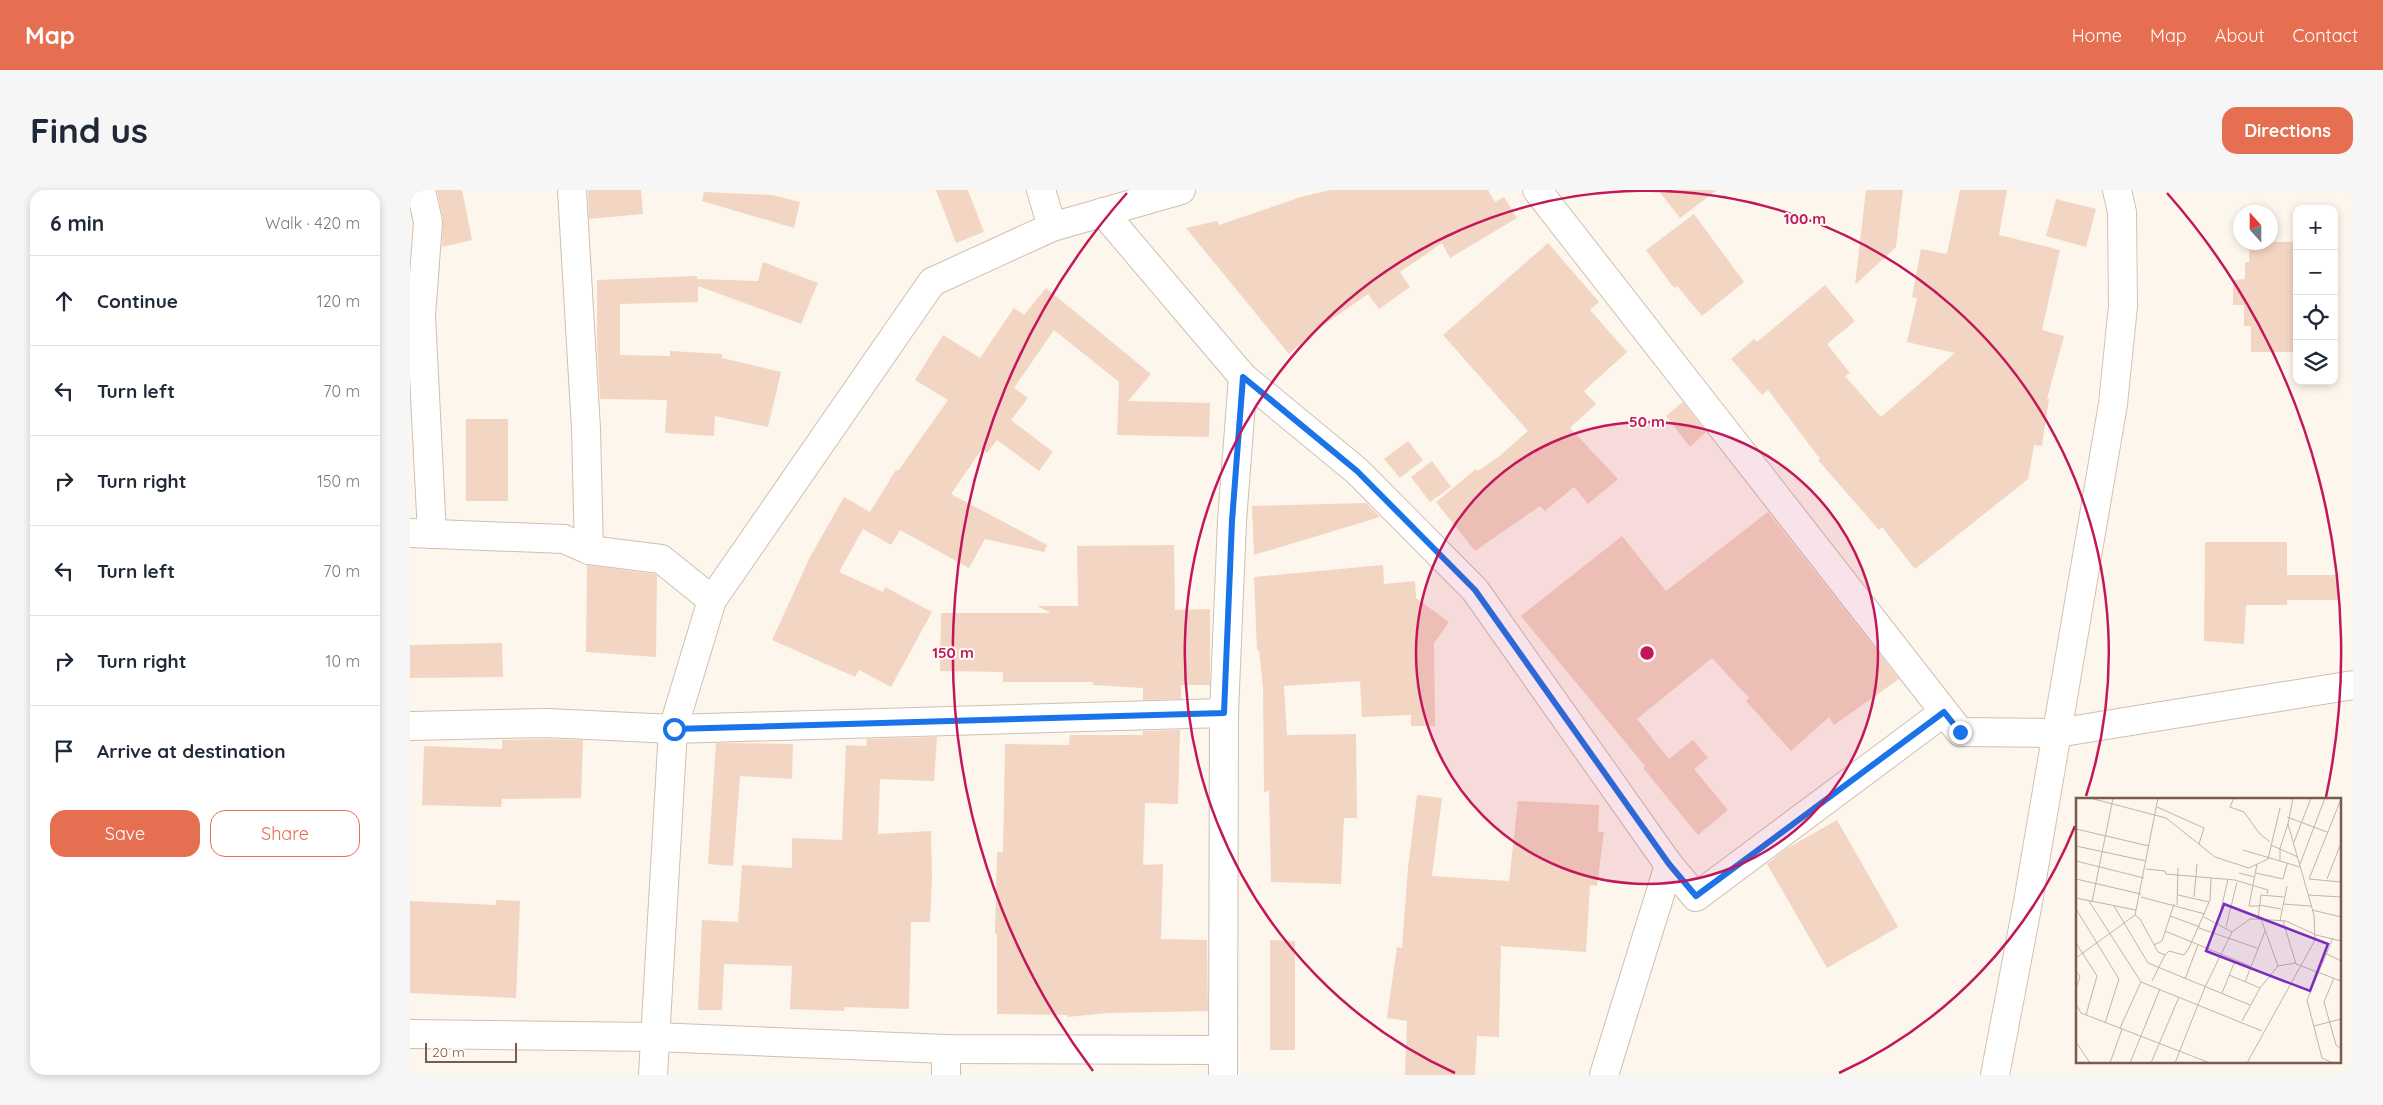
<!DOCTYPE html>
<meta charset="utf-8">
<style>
:root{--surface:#fff;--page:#f6f6f7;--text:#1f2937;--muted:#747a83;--line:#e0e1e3;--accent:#e76f51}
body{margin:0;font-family:Quicksand,sans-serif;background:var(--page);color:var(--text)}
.controls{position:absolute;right:15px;top:15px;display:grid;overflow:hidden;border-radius:10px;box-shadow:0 2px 8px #0003}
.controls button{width:45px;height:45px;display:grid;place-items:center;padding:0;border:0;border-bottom:1px solid var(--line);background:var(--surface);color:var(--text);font:25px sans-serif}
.compass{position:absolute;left:1823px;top:15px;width:45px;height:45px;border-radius:50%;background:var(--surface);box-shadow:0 2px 8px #0003;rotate:339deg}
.scale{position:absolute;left:15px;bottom:12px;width:92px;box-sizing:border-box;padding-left:5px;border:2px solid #7a5c4d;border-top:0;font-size:14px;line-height:18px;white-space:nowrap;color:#7a5c4d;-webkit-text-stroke:4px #fffaf3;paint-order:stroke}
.stop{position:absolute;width:15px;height:15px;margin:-11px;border:4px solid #1a73e8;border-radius:50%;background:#fff}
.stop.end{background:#1a73e8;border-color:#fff;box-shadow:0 1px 5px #0008}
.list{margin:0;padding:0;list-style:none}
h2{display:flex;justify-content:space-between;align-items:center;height:65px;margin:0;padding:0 20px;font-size:21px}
h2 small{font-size:16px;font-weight:400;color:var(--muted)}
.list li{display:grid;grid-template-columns:32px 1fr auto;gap:15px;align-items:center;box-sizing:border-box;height:90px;padding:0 20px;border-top:1px solid var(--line)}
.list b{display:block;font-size:19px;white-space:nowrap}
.list em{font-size:16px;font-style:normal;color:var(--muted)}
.actions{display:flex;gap:10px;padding:15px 20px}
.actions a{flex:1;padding:11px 0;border:1px solid var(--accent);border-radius:15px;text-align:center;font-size:18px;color:var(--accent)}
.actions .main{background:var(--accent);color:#fff}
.icon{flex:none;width:28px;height:28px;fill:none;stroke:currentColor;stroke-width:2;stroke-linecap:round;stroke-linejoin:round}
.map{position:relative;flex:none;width:1943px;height:885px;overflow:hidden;border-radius:15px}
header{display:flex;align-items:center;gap:30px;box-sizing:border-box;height:70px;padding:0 25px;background:var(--accent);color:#fff}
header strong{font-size:24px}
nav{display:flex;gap:28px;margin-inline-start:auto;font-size:18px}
.intro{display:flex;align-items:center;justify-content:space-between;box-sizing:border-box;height:120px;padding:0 30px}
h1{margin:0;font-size:35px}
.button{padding:12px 22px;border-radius:15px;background:var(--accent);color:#fff;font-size:18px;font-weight:700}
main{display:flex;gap:30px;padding:0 30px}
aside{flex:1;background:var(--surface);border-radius:15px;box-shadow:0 2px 8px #0003}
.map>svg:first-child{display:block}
</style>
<header>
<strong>Map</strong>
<nav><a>Home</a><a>Map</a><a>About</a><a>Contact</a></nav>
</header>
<div class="intro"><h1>Find us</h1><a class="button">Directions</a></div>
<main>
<aside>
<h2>6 min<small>Walk · 420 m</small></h2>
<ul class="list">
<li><svg class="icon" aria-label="ahead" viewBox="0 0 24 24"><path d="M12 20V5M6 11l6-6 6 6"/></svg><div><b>Continue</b></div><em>120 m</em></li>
<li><svg class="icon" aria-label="left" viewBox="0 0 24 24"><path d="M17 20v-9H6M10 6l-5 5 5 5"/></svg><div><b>Turn left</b></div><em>70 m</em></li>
<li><svg class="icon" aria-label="right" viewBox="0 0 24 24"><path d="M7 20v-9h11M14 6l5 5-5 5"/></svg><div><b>Turn right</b></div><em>150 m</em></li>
<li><svg class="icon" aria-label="left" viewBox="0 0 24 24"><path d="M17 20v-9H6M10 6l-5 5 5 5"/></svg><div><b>Turn left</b></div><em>70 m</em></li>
<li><svg class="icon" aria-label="right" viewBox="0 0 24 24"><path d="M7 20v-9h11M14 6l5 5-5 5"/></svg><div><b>Turn right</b></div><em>10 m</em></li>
<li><svg class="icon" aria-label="arrive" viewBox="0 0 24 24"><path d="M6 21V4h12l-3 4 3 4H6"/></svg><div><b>Arrive at destination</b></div></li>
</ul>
<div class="actions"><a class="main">Save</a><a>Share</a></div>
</aside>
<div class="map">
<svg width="1943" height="885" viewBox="0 0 1943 885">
<rect width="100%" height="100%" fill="#fdf6ec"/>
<g fill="#f3d5c3">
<path d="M27,0H52L62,50L32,57L33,29Z"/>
<path d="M178,0H231L233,24L179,29Z"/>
<path d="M526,0H558L574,42L546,53Z"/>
<path d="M920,0H1078L1085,12L1094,7L1107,28L1040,68L1032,53L990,82L1000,97L969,119L958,104L908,139L879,164L776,38L807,31L809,35L891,7Z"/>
<path d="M1248,0H1307L1270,28Z"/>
<path d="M1456,0H1493L1486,57L1445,95Z"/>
<path d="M1550,0H1597L1589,45L1650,60L1632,140L1654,146L1637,209H1639L1632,256L1624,255L1618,289L1505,379L1472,337L1469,340L1408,270L1410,269L1358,200L1352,205L1321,169L1344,149L1347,152L1415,95L1445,131L1417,154L1440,183L1435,186L1471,227L1545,163L1497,152L1507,108L1502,107L1511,59L1537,64Z"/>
<path d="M294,2L362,5L390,12L384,38L292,11Z"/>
<path d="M1646,9L1686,19L1676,57L1636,46Z"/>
<path d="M1284,24L1334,92L1292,126L1267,96L1264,98L1236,60Z"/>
<path d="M1839,52H1887V162H1841V136H1834V115H1823V90L1835,89V72H1839Z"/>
<path d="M1138,53L1189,112L1180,120L1217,162L1174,201L1186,214L1160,238L1208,289L1178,314L1164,297L1135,321L1130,316L1065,361L1026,312L1066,279L1068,281L1091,265L1118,241L1033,145Z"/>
<path d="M353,72L408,93L391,134L288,96V112L210,114V165L260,166V161L312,164V168L371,182L358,237L305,226L304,246L255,243L257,210L190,209L187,154V90L287,86V89L348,91Z"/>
<path d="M636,98L741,184L718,211L800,213L799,247L707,245L709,192L644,140L604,198L618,208L601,230L643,262L629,281L587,250L577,263L572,259L541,304L637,355L634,362L575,349L559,378L490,340L481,355L453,339L429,382L473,402L475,397L522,422L481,497L449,480L445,487L362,450L400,367L434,307L460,322L486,280L488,281L538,210L505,190L533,145L570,168L604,118L614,125Z"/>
<path d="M1273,212L1296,242L1280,257L1256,226Z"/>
<rect x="56" y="229" width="42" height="82"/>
<path d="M998,251L1013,270L990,288L974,269Z"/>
<path d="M1022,271L1041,297L1020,312L1001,287Z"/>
<path d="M956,313L970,327L844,365L842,316Z"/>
<path d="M1358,322L1489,489L1424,535L1419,527L1381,561L1336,511L1339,508L1302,468L1227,529L1259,569L1283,550L1298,568L1284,579L1318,620L1288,645L1233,578L1235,576L1111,426L1212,346L1256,401Z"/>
<path d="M1795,352H1877V385H1928V410H1877V415H1836L1834,454L1794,451Z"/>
<path d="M764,355L765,420L800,419V495H771V509L733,510V498L683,495V492H593V482L530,481L531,423H641L627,416H668L667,356Z"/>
<path d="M177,375L245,384L247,386L246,467L176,462Z"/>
<path d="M973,375L974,394L1005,391L1006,408L1039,432L1024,453L1025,536H1001V525L952,527L950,491L874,496L877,545L946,544L947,628H934L931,694L861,692L859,601L854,602L853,498L849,460H847L844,387Z"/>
<path d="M92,453L93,487L0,488V455Z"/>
<path d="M770,540L768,614L735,613L733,675L753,674L751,749L797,750L798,821L699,823L657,827V825L587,824V744H585L587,662H593L595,554L659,555L660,545H733V541Z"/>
<path d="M527,547L524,591L470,589L468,644L521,641L522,688L520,732H501L499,819L435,817L434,821L380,819L382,776L314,774L312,820H288L292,730L328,732L332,675L382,678V648L432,650L436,555L456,556L457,549Z"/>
<path d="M137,549L173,550L171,608L92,609L91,617L12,615L14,556L92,559V550Z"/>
<path d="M306,553L383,554L382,589L330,586L323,676L298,674Z"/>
<path d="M1007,605L1032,608L1022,686L1099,691L1108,611L1189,615L1188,642H1194L1187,696L1180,695L1176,762L1091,756L1089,847L1067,846L1065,885H995L997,831L977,828L987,757L992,758L998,678Z"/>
<path d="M1427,630L1488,737L1417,778L1357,674L1376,659Z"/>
<path d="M86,710L110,711L106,808L0,803V711L86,715Z"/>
<path d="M860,750L885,751V860H860Z"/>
</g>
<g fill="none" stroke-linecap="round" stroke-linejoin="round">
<defs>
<g id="street">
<path d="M11,0L18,32L11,126L22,344"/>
<path d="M162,0L176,239L179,360"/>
<path d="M631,0L642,37"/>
<path d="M1127,0L1550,542L1647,543L1943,495"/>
<path d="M693,22L833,187L947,281L1065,400L1259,675L1194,885"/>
<path d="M0,343L154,349L179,360L251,369L302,410"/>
<path d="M0,536L137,533L263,539L814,523"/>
<path d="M1259,675L1286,707L1534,522"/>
<path d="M0,844L245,847L536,859L811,860"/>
<path d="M243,885L263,539L302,410L522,92L642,37L771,0"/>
<path d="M536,885V859"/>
<path d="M813,885L814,523L822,331L833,187"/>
</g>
<path id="secondary" d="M1585,885L1618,712L1703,214L1713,116L1712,22L1707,0"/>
</defs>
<use href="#street" stroke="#d1beb0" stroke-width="30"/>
<use href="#secondary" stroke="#d6c0b0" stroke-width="30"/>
<use href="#street" stroke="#fff" stroke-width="28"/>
<use href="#secondary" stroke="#fff" stroke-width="28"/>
</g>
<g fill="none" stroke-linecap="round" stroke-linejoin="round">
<path stroke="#1a73e8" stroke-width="6" d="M264,539L814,523L822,331L833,187L947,281L1065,400L1259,674L1286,706L1534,522L1550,542"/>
</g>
<circle cx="1237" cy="463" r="231" fill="#c2185b" fill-opacity=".12"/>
<g fill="none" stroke="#c2185b" stroke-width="2.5">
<circle cx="1237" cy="463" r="231"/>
<path d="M1665 636A462 462 0 0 1 1429 883M1045 883A462 462 0 1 1 1676 606"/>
<path d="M683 881A694 694 0 0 1 717 3M1757 3A694 694 0 0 1 1916 607"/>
</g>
<g transform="translate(1666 608)">
<rect width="265" height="265" fill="#fdf6ec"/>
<path fill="none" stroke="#c5b3a7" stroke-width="1" d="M14,0L90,20L139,59L173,70L192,61L204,10M158,0L154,9L168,14L183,35L194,44M81,9L128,30L123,46M211,19L251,34M0,31L73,48M218,44L235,0M195,47L222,59M0,48L70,63M167,52L224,69M0,63L68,80M204,63V50L212,26M181,66L173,108H183M224,66L249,0M70,71L89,73L90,76L159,82L192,92L191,96M163,75L179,79M180,75L207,81L211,66M0,81L65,96M233,81L265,1M233,81L265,84M251,81L265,45M102,97L133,104M232,97L265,99M65,99L129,116M118,99L121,66M0,100L60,112M13,103L65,184M16,104L37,0M207,106L235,108M101,107L102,70M183,107L205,111M38,108L72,165L174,207M0,111L43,181L29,225M236,112L265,119M59,117L64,121L82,154L89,157L76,183M94,118L124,129M128,119L156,134M182,121L185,97L208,99M204,123L211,88M207,123L220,166L265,183M142,124L152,81M150,129L161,84M123,130L181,150M89,133L174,168M257,140L231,202L246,260L257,265M0,145L21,178L10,217M78,147L86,143L98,106M249,155L265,163M89,157L93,153L108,157L113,150L134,102L135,80M0,160L59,117L82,0M202,168L220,165M0,173L4,178L0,191M153,177L184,190M258,180L248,204L260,247L265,251M109,181L122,147M169,184L189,133M146,195L159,163M0,206L5,215L134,265M166,223L184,190L202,168L185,121M238,228L265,221M44,230L65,184L186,233M0,244L14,265M34,265L46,231M54,265L84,191M75,265L103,199M99,265L129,189L156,134L174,121H182L210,123L240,137L265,143M171,265L239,142L238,117L212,26L217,0"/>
<path fill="#7b2cbf" fill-opacity="0.15" stroke="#7b2cbf" stroke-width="2.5" d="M148,106L252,146L234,193L130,153Z"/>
<rect width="265" height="265" fill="none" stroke="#7a5c4d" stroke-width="2.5"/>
</g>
<circle cx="1237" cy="463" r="8" fill="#c2185b" stroke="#fffaf3" stroke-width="2.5"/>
<g font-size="15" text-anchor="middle" font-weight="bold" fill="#c2185b" stroke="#fffaf3" stroke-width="4" stroke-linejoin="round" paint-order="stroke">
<text x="1395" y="34">100 m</text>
<text x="1237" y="237">50 m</text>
<text x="543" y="468">150 m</text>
</g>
</svg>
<div class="controls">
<button>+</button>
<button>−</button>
<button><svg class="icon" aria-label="locate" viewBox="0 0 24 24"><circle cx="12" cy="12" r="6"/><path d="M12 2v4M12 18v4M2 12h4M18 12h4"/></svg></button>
<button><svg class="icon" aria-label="layers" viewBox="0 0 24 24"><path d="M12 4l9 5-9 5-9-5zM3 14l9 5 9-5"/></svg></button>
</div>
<svg class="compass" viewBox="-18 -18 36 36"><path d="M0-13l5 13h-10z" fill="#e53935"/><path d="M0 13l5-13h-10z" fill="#747a83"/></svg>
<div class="scale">20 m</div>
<div class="stop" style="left:264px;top:539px"></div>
<div class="stop end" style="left:1550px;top:542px"></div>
</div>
</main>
